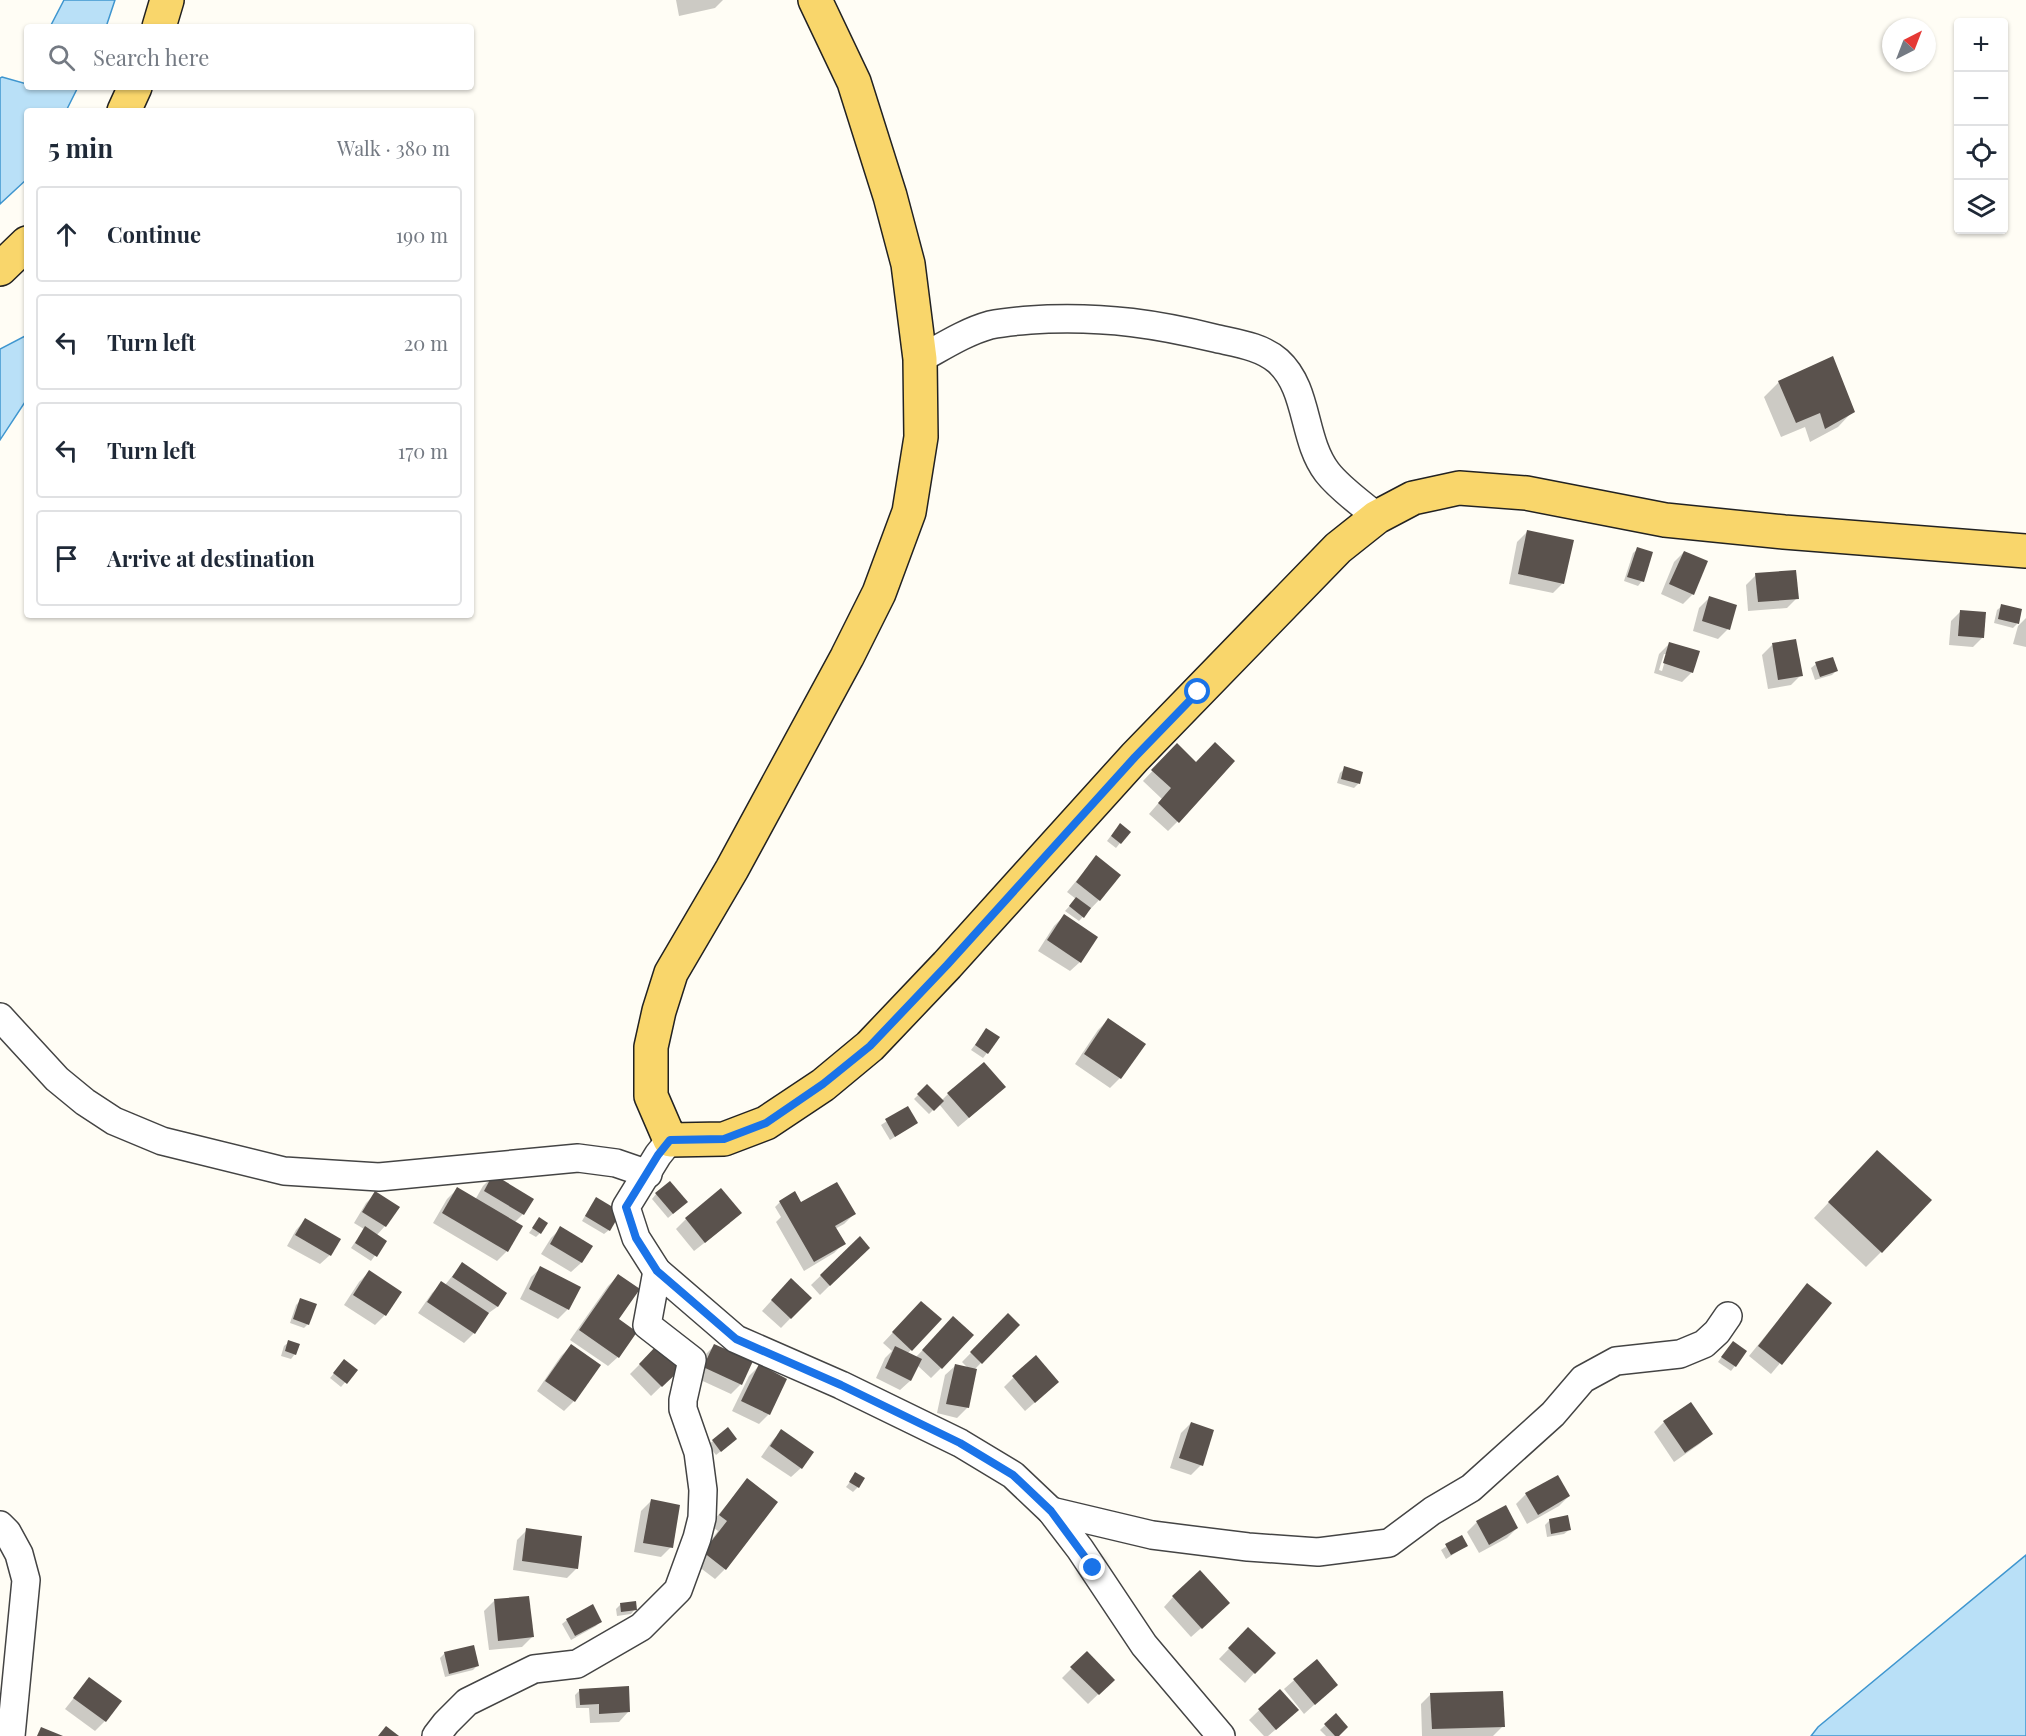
<!DOCTYPE html>
<meta charset="utf-8">
<style>
:root{--surface:#fff;--page:#f6f6f7;--text:#1f2937;--muted:#747a83;--line:#e0e1e3}
body{margin:0;font-family:"Playfair Display",serif;background:var(--page);color:var(--text)}
.controls{position:absolute;right:18px;top:18px;display:grid;overflow:hidden;border-radius:6px;box-shadow:0 2px 4px #0004}
.controls button{width:54px;height:54px;display:grid;place-items:center;padding:0;border:0;border-bottom:2px solid var(--line);background:var(--surface);color:var(--text);font:30px sans-serif}
.compass{position:absolute;left:1882px;top:18px;width:54px;height:54px;border-radius:50%;background:var(--surface);box-shadow:0 2px 4px #0004;rotate:42deg}
.stop{position:absolute;width:18px;height:18px;margin:-14px;border:4px solid #1a73e8;border-radius:50%;background:#fff}
.stop.end{background:#1a73e8;border-color:#fff;box-shadow:0 2px 6px #0008}
.list{margin:0;padding:0;list-style:none}
h2{display:flex;justify-content:space-between;align-items:center;height:78px;margin:0;padding:0 24px;font-size:26px}
h2 small{font-size:20px;font-weight:400;color:var(--muted)}
.list li{display:grid;grid-template-columns:39px 1fr auto;gap:18px;align-items:center;box-sizing:border-box;height:96px;margin:0 12px 12px;padding:0 12px;border:2px solid var(--line);border-radius:6px}
.list b{display:block;font-size:22px;white-space:nowrap}
.list em{font-size:20px;font-style:normal;color:var(--muted)}
.icon{flex:none;width:33px;height:33px;fill:none;stroke:currentColor;stroke-width:2;stroke-linecap:round;stroke-linejoin:round}
.map{position:relative;flex:none;width:2026px;height:1736px;overflow:hidden}
.search{position:absolute;background:var(--surface);box-shadow:0 2px 4px #0004;left:24px;top:24px;width:450px;height:66px;display:flex;align-items:center;gap:15px;box-sizing:border-box;padding:0 21px;border-radius:6px;color:var(--muted);font-size:22px}
.panel{position:absolute;background:var(--surface);box-shadow:0 2px 4px #0004;left:24px;top:108px;width:450px;height:510px;border-radius:6px}
.map>svg:first-child{display:block}
</style>
<div class="map">
<svg width="2026" height="1736" viewBox="0 0 2026 1736">
<rect width="100%" height="100%" fill="#fffdf5"/>
<g fill="#b9e0f7" stroke="#3f96cf" stroke-width="1.5">
<path d="M64,0H115L106,27H50Z"/>
<path d="M2,77L27,84V87H78L66,111H27V179L0,204V78Z"/>
<path d="M27,335V399L0,440V349Z"/>
<path d="M2026,1555V1736H1811L1818,1727Z"/>
</g>
<g fill="#0003" fill-rule="evenodd">
<path d="M676,0H723L715,8L679,16Z"/>
<path d="M1779,382L1853,411L1838,427L1810,442L1805,427L1781,437L1764,397Z"/>
<path d="M1527,532L1563,583L1553,593L1509,584L1517,542Z"/>
<path d="M1638,549L1642,581L1638,586L1624,581L1633,553Z"/>
<path d="M1684,552L1693,594L1683,604L1661,594L1674,562Z"/>
<path d="M1756,575L1797,598L1787,608L1748,611L1746,585Z"/>
<path d="M1709,598L1728,629L1718,639L1693,631L1699,608Z"/>
<path d="M2002,606L2017,624L2013,628L1994,623L1997,610Z"/>
<path d="M1961,611L1983,637L1973,647L1949,645L1951,621Z"/>
<path d="M2026,618V647L2013,644L2018,626Z"/>
<path d="M1669,644L1692,672L1682,682L1654,673L1659,654ZM1664,654H1667L1662,671L1659,670Z"/>
<path d="M1772,645L1801,675L1791,685L1768,689L1762,655Z"/>
<path d="M1816,664L1836,671L1832,675L1815,680L1811,668Z"/>
<path d="M1177,745L1196,763L1178,821L1168,831L1149,814L1162,799L1143,781Z"/>
<path d="M1345,768L1361,773L1358,784L1354,788L1337,783L1340,773Z"/>
<path d="M1116,829L1120,843L1116,848L1107,841Z"/>
<path d="M1096,857L1099,900L1079,921L1065,911L1076,899L1067,892Z"/>
<path d="M1064,916L1080,962L1070,971L1038,951L1054,926Z"/>
<path d="M1108,1020L1120,1078L1110,1088L1075,1064L1098,1030Z"/>
<path d="M986,1030L987,1053L983,1058L971,1050Z"/>
<path d="M927,1086L941,1101L948,1094L994,1097L958,1127L939,1104L929,1114L914,1099Z"/>
<path d="M907,1108L917,1123L890,1140L881,1125Z"/>
<path d="M1862,1167L1881,1252L1866,1267L1814,1218Z"/>
<path d="M493,1176L523,1214L514,1223L507,1251L497,1261L433,1223L447,1199L457,1189L475,1200L483,1186Z"/>
<path d="M376,1193L385,1226L376,1236L385,1242L371,1261L351,1248L364,1229L354,1223L366,1203Z"/>
<path d="M656,1194L682,1206L668,1218L652,1199Z"/>
<path d="M780,1202L800,1204L854,1214L844,1224L835,1229L844,1243L834,1253L804,1271L776,1222L781,1217L775,1207Z"/>
<path d="M592,1204L609,1230L604,1234L582,1221Z"/>
<path d="M539,1219L540,1233L536,1237L529,1233Z"/>
<path d="M686,1219L730,1223L694,1251L676,1229Z"/>
<path d="M305,1220L330,1255L320,1264L287,1246L296,1230Z"/>
<path d="M561,1228L591,1246L581,1263L571,1272L541,1254L551,1238Z"/>
<path d="M860,1238L868,1248L820,1295L811,1285Z"/>
<path d="M462,1264L505,1294L497,1307L486,1315L474,1333L464,1343L418,1313L432,1293L442,1283L445,1285Z"/>
<path d="M541,1268L568,1309L558,1319L520,1299L531,1277Z"/>
<path d="M369,1272L399,1292L384,1316L375,1325L344,1305L359,1282Z"/>
<path d="M618,1276V1357L608,1366L570,1340L608,1286Z"/>
<path d="M1807,1285L1830,1303L1771,1374L1749,1356Z"/>
<path d="M781,1290L810,1298L781,1328L762,1311Z"/>
<path d="M301,1300L308,1324L304,1328L290,1323L296,1305Z"/>
<path d="M912,1312L940,1320L907,1354L915,1358L944,1328L941,1368L931,1378L917,1365L910,1381L900,1390L876,1378L885,1358L892,1351L883,1343Z"/>
<path d="M1008,1315L1018,1325L975,1369L967,1408L957,1418L937,1413L945,1375L955,1366L968,1368L962,1362Z"/>
<path d="M289,1342L295,1354L291,1359L281,1356L284,1346Z"/>
<path d="M571,1346L574,1401L564,1411L537,1391L561,1356Z"/>
<path d="M658,1346L680,1368L651,1396L630,1374Z"/>
<path d="M714,1346L741,1384L731,1394L694,1377L704,1356Z"/>
<path d="M1729,1347L1735,1366L1731,1371L1718,1362Z"/>
<path d="M340,1366L356,1370L341,1387L330,1378Z"/>
<path d="M759,1366L769,1414L759,1424L732,1411L749,1376Z"/>
<path d="M1013,1378L1048,1391L1025,1411L1004,1387Z"/>
<path d="M1664,1422L1711,1433L1701,1443L1674,1462L1654,1432Z"/>
<path d="M1191,1423L1201,1465L1191,1475L1170,1468L1181,1433Z"/>
<path d="M728,1429L731,1443L716,1455L708,1445Z"/>
<path d="M782,1431L801,1468L791,1477L761,1457L772,1441Z"/>
<path d="M856,1474L858,1487L853,1492L846,1487Z"/>
<path d="M747,1480L725,1569L715,1579L694,1563L718,1531L710,1525Z"/>
<path d="M1526,1494L1569,1496L1559,1506L1527,1524L1516,1504Z"/>
<path d="M651,1501L671,1547L661,1557L634,1552L641,1511Z"/>
<path d="M1550,1520L1569,1530L1564,1534L1547,1537L1545,1525Z"/>
<path d="M1477,1522L1517,1528L1507,1538L1479,1553L1467,1532Z"/>
<path d="M527,1530L577,1568L567,1578L513,1570L517,1540Z"/>
<path d="M1461,1537L1466,1546L1446,1559L1441,1550Z"/>
<path d="M1173,1597L1218,1613L1191,1637L1164,1607Z"/>
<path d="M494,1601L532,1637L522,1647L489,1650L484,1611Z"/>
<path d="M621,1604L635,1609L631,1614L617,1616L616,1609Z"/>
<path d="M567,1620L600,1622L596,1626L571,1640L562,1624Z"/>
<path d="M1248,1629L1273,1653L1245,1683L1219,1659Z"/>
<path d="M445,1653L477,1666L473,1670L445,1677L440,1658Z"/>
<path d="M1087,1653L1113,1680L1088,1704L1062,1678Z"/>
<path d="M1316,1661L1336,1685L1304,1714L1284,1689Z"/>
<path d="M89,1679L105,1721L95,1731L65,1709Z"/>
<path d="M580,1690L628,1712L619,1722L590,1723L589,1708H576L575,1695Z"/>
<path d="M1279,1691L1287,1720L1268,1736H1264L1249,1720Z"/>
<path d="M1431,1694L1503,1726L1493,1736H1422L1421,1704Z"/>
<path d="M1335,1716L1337,1736H1326L1320,1730Z"/>
</g>
<g fill="#5a524d">
<path d="M1833,356L1855,412L1825,429L1820,413L1796,423L1778,381Z"/>
<path d="M1527,530L1574,540L1564,584L1518,574Z"/>
<path d="M1637,547L1653,552L1644,582L1627,577Z"/>
<path d="M1684,551L1708,561L1694,595L1669,584Z"/>
<path d="M1796,570L1799,599L1758,602L1755,573Z"/>
<path d="M1709,596L1737,605L1730,630L1702,621Z"/>
<path d="M2001,604L2022,609L2019,624L1998,619Z"/>
<path d="M1960,610L1986,612L1984,638L1958,636Z"/>
<path d="M1796,639L1803,676L1778,680L1772,643Z"/>
<path d="M1669,642L1700,651L1693,673L1663,663Z"/>
<path d="M1833,657L1838,671L1820,677L1815,662Z"/>
<path d="M1215,742L1235,761L1179,823L1158,803L1171,788L1151,770L1177,743L1196,762Z"/>
<path d="M1344,766L1363,772L1360,784L1341,779Z"/>
<path d="M1120,823L1131,832L1121,844L1111,836Z"/>
<path d="M1096,855L1121,875L1100,901L1076,882Z"/>
<path d="M1076,897L1091,908L1084,918L1069,906Z"/>
<path d="M1064,914L1098,937L1081,963L1047,940Z"/>
<path d="M1108,1018L1146,1044L1121,1079L1084,1054Z"/>
<path d="M986,1028L1000,1037L988,1054L975,1045Z"/>
<path d="M984,1062L1006,1087L969,1118L947,1093Z"/>
<path d="M927,1084L944,1101L934,1111L917,1094Z"/>
<path d="M908,1106L918,1123L895,1137L885,1119Z"/>
<path d="M1877,1150L1932,1200L1882,1253L1828,1202Z"/>
<path d="M493,1174L534,1199L524,1215L484,1191Z"/>
<path d="M670,1181L688,1202L673,1214L655,1193Z"/>
<path d="M837,1182L856,1214L835,1226L846,1244L814,1262L779,1201L795,1191L801,1202Z"/>
<path d="M457,1187L523,1226L508,1252L442,1213Z"/>
<path d="M721,1188L742,1213L705,1243L685,1218Z"/>
<path d="M375,1191L400,1207L386,1227L362,1212Z"/>
<path d="M596,1197L621,1212L610,1231L585,1216Z"/>
<path d="M539,1217L548,1223L541,1234L532,1228Z"/>
<path d="M305,1218L341,1239L331,1256L295,1235Z"/>
<path d="M365,1226L387,1241L377,1257L355,1243Z"/>
<path d="M560,1226L593,1246L582,1263L550,1244Z"/>
<path d="M860,1236L870,1248L830,1286L820,1275Z"/>
<path d="M462,1262L507,1293L498,1307L452,1277Z"/>
<path d="M540,1266L581,1287L569,1310L529,1289Z"/>
<path d="M369,1270L402,1292L386,1316L353,1295Z"/>
<path d="M618,1274L640,1289L619,1319L637,1332L619,1358L579,1330Z"/>
<path d="M791,1278L812,1298L791,1319L771,1300Z"/>
<path d="M441,1281L489,1313L475,1334L427,1302Z"/>
<path d="M1807,1283L1832,1303L1782,1365L1758,1346Z"/>
<path d="M300,1298L317,1304L309,1325L293,1319Z"/>
<path d="M921,1301L942,1319L912,1351L892,1332Z"/>
<path d="M1008,1313L1020,1325L982,1364L970,1352Z"/>
<path d="M953,1316L974,1335L942,1369L922,1350Z"/>
<path d="M288,1340L300,1344L296,1355L285,1351Z"/>
<path d="M1733,1341L1747,1351L1736,1367L1721,1357Z"/>
<path d="M571,1344L601,1365L575,1402L545,1381Z"/>
<path d="M658,1344L682,1368L662,1387L639,1364Z"/>
<path d="M714,1344L753,1361L742,1385L703,1367Z"/>
<path d="M895,1346L922,1359L911,1381L885,1368Z"/>
<path d="M1036,1355L1059,1382L1035,1403L1012,1376Z"/>
<path d="M344,1359L358,1370L347,1384L333,1373Z"/>
<path d="M759,1364L787,1379L770,1415L741,1401Z"/>
<path d="M955,1364L977,1369L969,1408L946,1404Z"/>
<path d="M1691,1402L1713,1434L1685,1453L1663,1421Z"/>
<path d="M1191,1422L1214,1430L1203,1466L1179,1458Z"/>
<path d="M728,1427L737,1439L721,1452L712,1440Z"/>
<path d="M781,1429L814,1452L802,1469L770,1446Z"/>
<path d="M855,1472L865,1478L859,1488L849,1482Z"/>
<path d="M1558,1475L1570,1496L1538,1515L1525,1493Z"/>
<path d="M747,1478L778,1502L726,1570L703,1552L727,1521L719,1515Z"/>
<path d="M651,1499L680,1505L673,1548L643,1543Z"/>
<path d="M1506,1505L1518,1528L1489,1545L1476,1521Z"/>
<path d="M1568,1515L1571,1530L1551,1534L1549,1519Z"/>
<path d="M526,1528L582,1536L578,1569L522,1561Z"/>
<path d="M1462,1535L1468,1546L1451,1555L1445,1544Z"/>
<path d="M1200,1570L1230,1603L1202,1629L1172,1596Z"/>
<path d="M529,1596L534,1637L498,1641L494,1599Z"/>
<path d="M636,1601L637,1610L621,1612L620,1603Z"/>
<path d="M593,1604L602,1622L575,1636L566,1619Z"/>
<path d="M1248,1627L1276,1653L1255,1674L1228,1648Z"/>
<path d="M474,1645L479,1666L449,1674L444,1652Z"/>
<path d="M1087,1651L1115,1680L1099,1695L1070,1667Z"/>
<path d="M1317,1659L1338,1685L1315,1705L1293,1679Z"/>
<path d="M89,1677L122,1701L106,1722L73,1698Z"/>
<path d="M629,1686L630,1712L599,1714V1704L580,1705L579,1689Z"/>
<path d="M1280,1689L1299,1710L1276,1730L1258,1709Z"/>
<path d="M1503,1691L1505,1727L1432,1729L1430,1693Z"/>
<path d="M1336,1713L1348,1727L1339,1736H1335L1324,1724Z"/>
<path d="M386,1726L399,1736H378Z"/>
<path d="M41,1727L63,1736H37Z"/>
</g>
<g fill="none" stroke-linecap="round" stroke-linejoin="round">
<defs>
<g id="minor">
<path d="M920,359C942,347 965,332 990,325C1009,321 1028,320 1048,319C1108,317 1156,324 1214,338C1235,343 1261,346 1278,361C1309,389 1302,439 1327,472C1340,489 1361,503 1377,517"/>
<path d="M0,1017L57,1079L85,1102L114,1121L162,1141L284,1171L379,1177L578,1158L616,1163L648,1174"/>
<path d="M670,1140L658,1155L626,1207L636,1238L657,1271L736,1339L841,1385L960,1443L1013,1475L1051,1511L1080,1549L1144,1645L1221,1736"/>
<path d="M1051,1511L1152,1535L1248,1547L1318,1552L1389,1543L1432,1511L1471,1488L1553,1414L1583,1379L1616,1361L1680,1354L1704,1344L1717,1332L1728,1316"/>
<path d="M0,1525L7,1532L19,1554L26,1580L11,1736"/>
<path d="M436,1736L446,1723L467,1702L534,1669L577,1664L641,1627L678,1590L697,1538L702,1518L703,1490L698,1452L683,1409V1400L692,1360L647,1325L657,1271"/>
</g>
<g id="major">
<path d="M815,0L854,82L890,196L908,264L920,359L921,437L909,512L879,593L847,657L732,869L671,973L659,1011L651,1047V1096L670,1140L724,1139L766,1123L823,1085L870,1046L947,965L1135,757L1338,548L1377,517L1413,498L1459,488L1526,493L1665,520L1784,532L2026,551"/>
<path d="M159,27L167,0"/>
<path d="M124,111L135,87"/>
<path d="M0,269L27,243"/>
</g>
</defs>
<use href="#minor" stroke="#444" stroke-width="30"/>
<use href="#major" stroke="#222" stroke-width="36"/>
<use href="#minor" stroke="#fff" stroke-width="27"/>
<use href="#major" stroke="#f9d66b" stroke-width="33"/>
</g>
<g fill="none" stroke-linecap="round" stroke-linejoin="round">
<path stroke="#1a73e8" stroke-width="8" d="M1093,1568L1051,1511L1013,1475L960,1443L841,1385L736,1339L657,1271L636,1238L626,1207L658,1155L670,1140L724,1139L766,1123L823,1084L870,1046L947,965L1135,757L1198,692"/>
</g>
</svg>
<div class="controls">
<button>+</button>
<button>−</button>
<button><svg class="icon" aria-label="locate" viewBox="0 0 24 24"><circle cx="12" cy="12" r="6"/><path d="M12 2v4M12 18v4M2 12h4M18 12h4"/></svg></button>
<button><svg class="icon" aria-label="layers" viewBox="0 0 24 24"><path d="M12 4l9 5-9 5-9-5zM3 14l9 5 9-5"/></svg></button>
</div>
<svg class="compass" viewBox="-18 -18 36 36"><path d="M0-13l5 13h-10z" fill="#e53935"/><path d="M0 13l5-13h-10z" fill="#747a83"/></svg>
<div class="stop" style="left:1198px;top:692px"></div>
<div class="stop end" style="left:1093px;top:1568px"></div>
<div class="search"><svg class="icon" aria-label="search" viewBox="0 0 24 24"><circle cx="10" cy="10" r="6"/><path d="M15 15l6 6"/></svg>Search here</div>
<section class="panel">
<h2>5 min<small>Walk · 380 m</small></h2>
<ul class="list">
<li><svg class="icon" aria-label="ahead" viewBox="0 0 24 24"><path d="M12 20V5M6 11l6-6 6 6"/></svg><div><b>Continue</b></div><em>190 m</em></li>
<li><svg class="icon" aria-label="left" viewBox="0 0 24 24"><path d="M17 20v-9H6M10 6l-5 5 5 5"/></svg><div><b>Turn left</b></div><em>20 m</em></li>
<li><svg class="icon" aria-label="left" viewBox="0 0 24 24"><path d="M17 20v-9H6M10 6l-5 5 5 5"/></svg><div><b>Turn left</b></div><em>170 m</em></li>
<li><svg class="icon" aria-label="arrive" viewBox="0 0 24 24"><path d="M6 21V4h12l-3 4 3 4H6"/></svg><div><b>Arrive at destination</b></div></li>
</ul>
</section>
</div>
